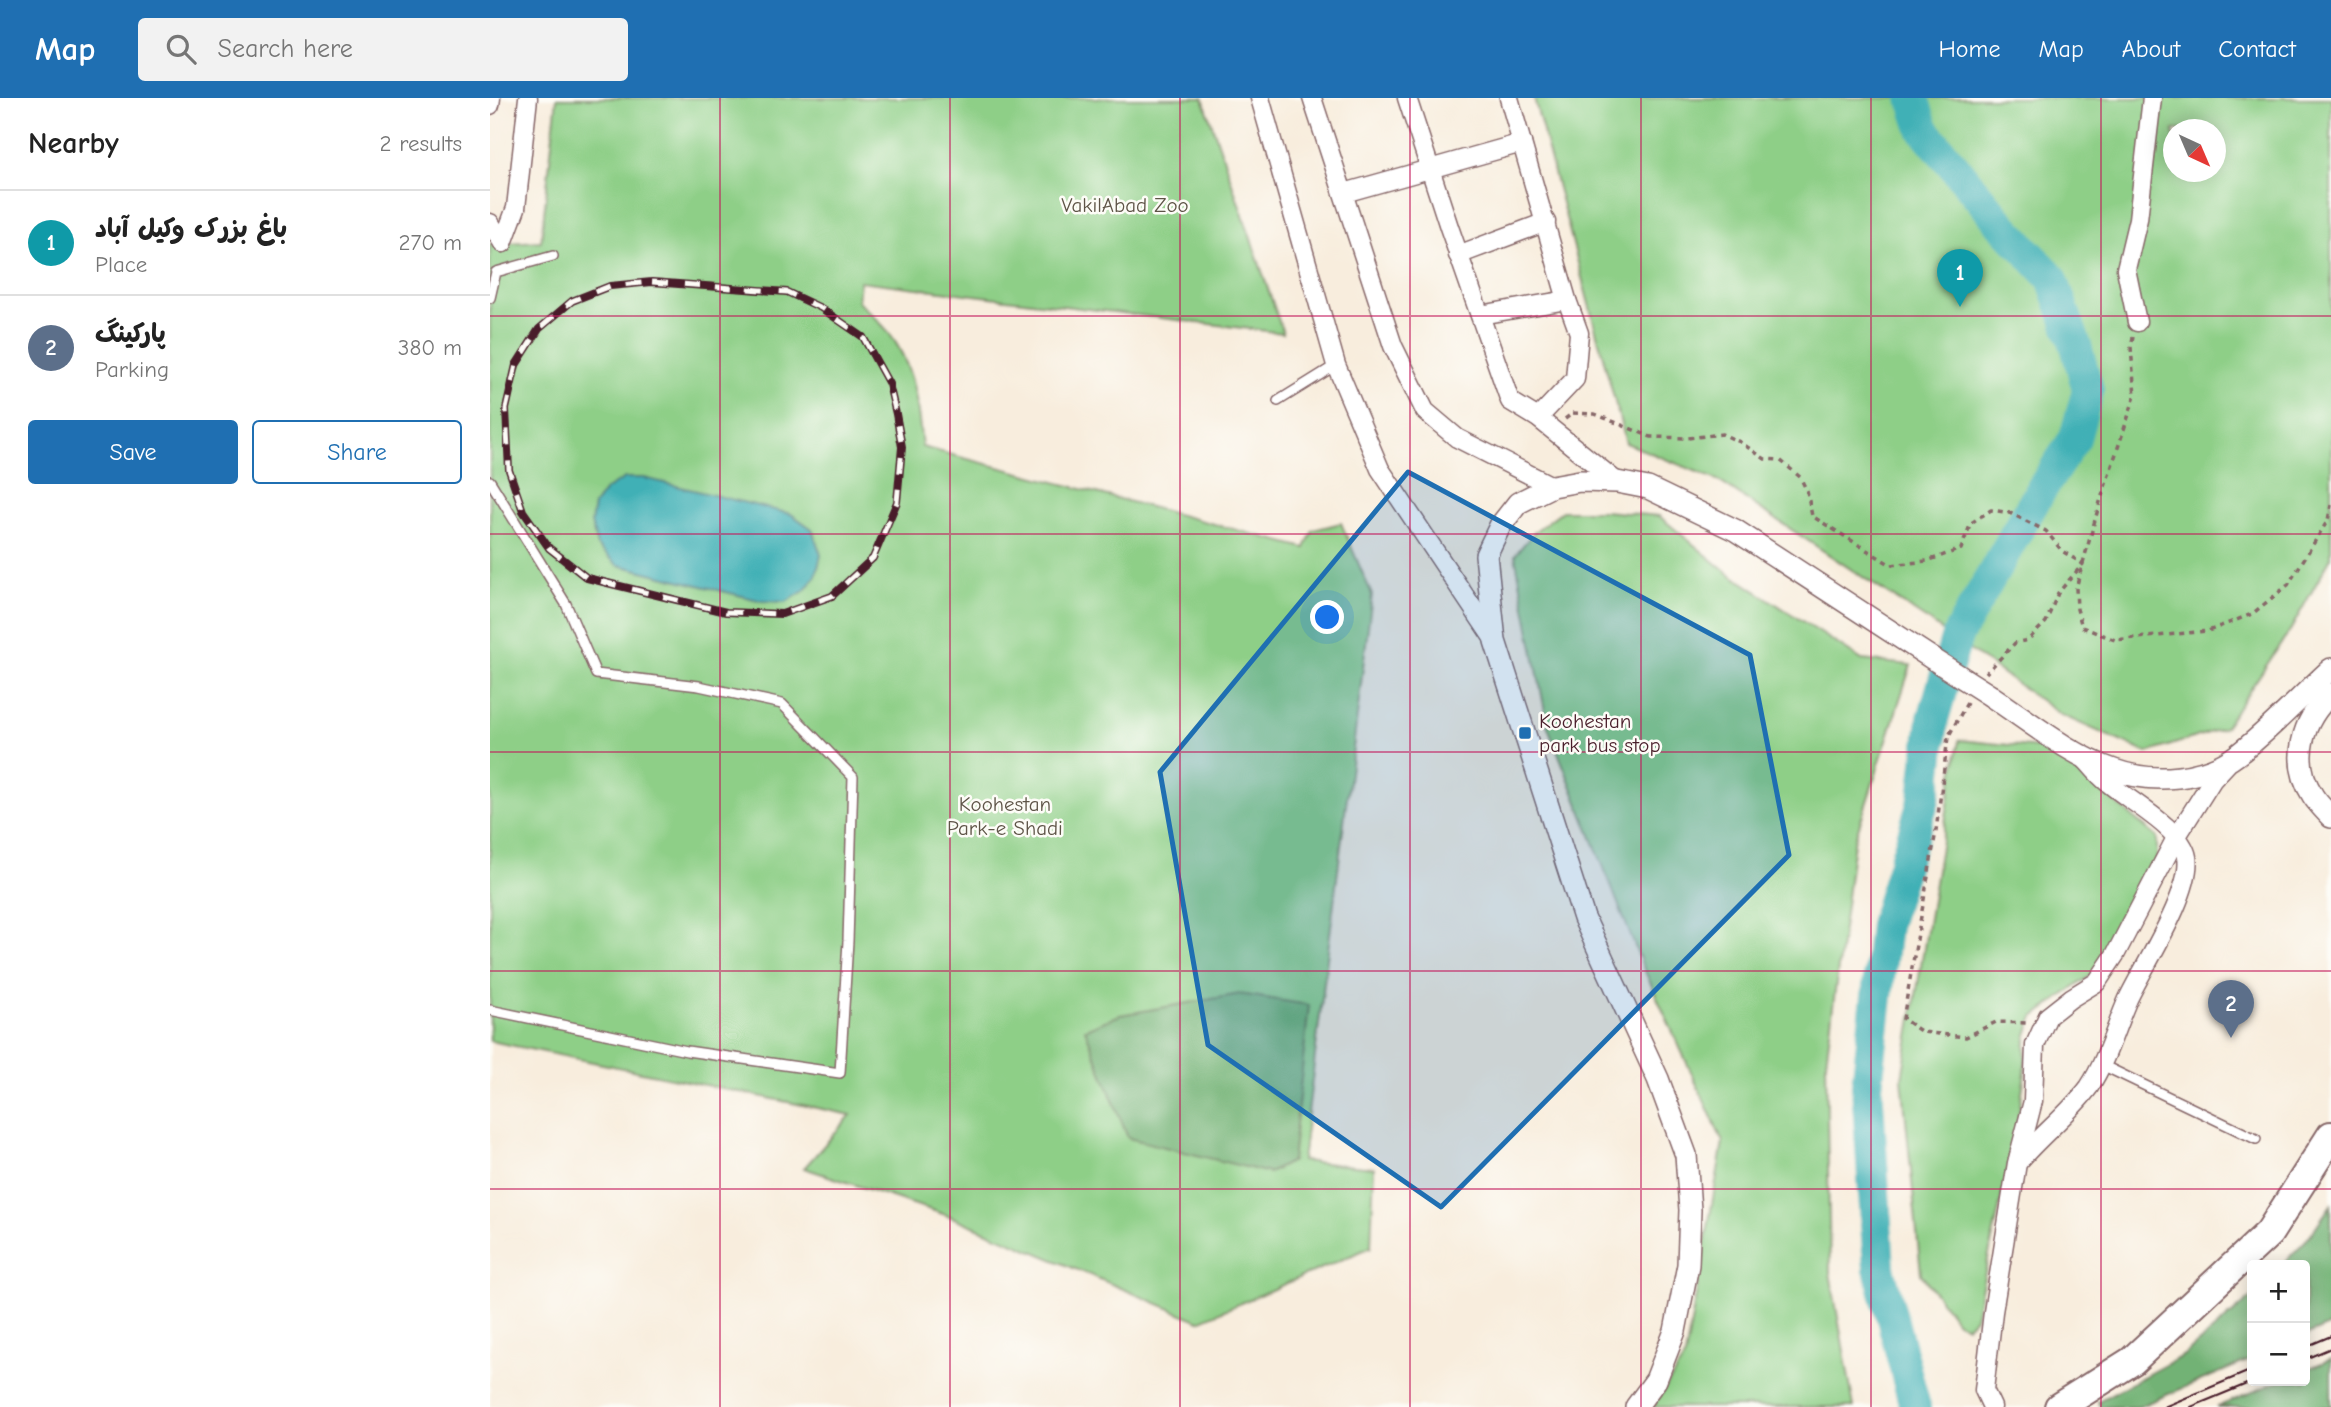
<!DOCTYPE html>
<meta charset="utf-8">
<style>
:root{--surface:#fff;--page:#f2f2f2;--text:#222;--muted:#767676;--line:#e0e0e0;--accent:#1f6fb2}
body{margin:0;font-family:"Comic Neue","Playpen Sans Arabic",sans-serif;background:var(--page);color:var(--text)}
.controls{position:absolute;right:21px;bottom:21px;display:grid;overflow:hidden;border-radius:7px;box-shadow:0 4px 18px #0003}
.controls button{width:63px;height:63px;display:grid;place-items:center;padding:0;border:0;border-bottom:2px solid var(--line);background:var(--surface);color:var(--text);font:35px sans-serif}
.compass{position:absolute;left:1673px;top:21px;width:63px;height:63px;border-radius:50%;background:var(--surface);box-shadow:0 4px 18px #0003;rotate:136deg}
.you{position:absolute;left:838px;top:520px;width:24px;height:24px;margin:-18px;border:5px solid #fff;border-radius:50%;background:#1a73e8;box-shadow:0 0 0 10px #1a73e833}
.badge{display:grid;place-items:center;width:46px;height:46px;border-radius:50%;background:var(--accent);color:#fff;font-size:23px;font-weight:700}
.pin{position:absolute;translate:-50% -58px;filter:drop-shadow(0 2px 4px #0008)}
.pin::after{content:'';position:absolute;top:37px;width:24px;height:21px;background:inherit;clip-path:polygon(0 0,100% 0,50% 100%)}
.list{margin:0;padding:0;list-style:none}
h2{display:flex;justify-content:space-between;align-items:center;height:91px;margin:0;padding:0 28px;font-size:30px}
h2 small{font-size:23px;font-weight:400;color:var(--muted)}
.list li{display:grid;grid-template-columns:46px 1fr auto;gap:21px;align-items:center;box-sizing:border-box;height:105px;padding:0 28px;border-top:2px solid var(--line)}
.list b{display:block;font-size:26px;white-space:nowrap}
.list p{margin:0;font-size:23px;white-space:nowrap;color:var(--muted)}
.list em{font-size:23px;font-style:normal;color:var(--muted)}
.actions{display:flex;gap:14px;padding:21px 28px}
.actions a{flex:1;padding:16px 0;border:2px solid var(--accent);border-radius:7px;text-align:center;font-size:24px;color:var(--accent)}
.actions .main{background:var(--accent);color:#fff}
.icon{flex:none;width:38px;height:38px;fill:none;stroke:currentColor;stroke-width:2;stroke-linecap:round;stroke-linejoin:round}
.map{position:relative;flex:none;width:1841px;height:1309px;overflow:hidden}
header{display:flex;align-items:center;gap:42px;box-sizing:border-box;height:98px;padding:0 35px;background:var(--accent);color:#fff}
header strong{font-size:33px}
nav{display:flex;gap:38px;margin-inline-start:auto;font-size:24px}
.search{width:490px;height:63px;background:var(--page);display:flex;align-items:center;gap:18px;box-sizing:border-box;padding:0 24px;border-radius:7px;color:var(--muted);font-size:26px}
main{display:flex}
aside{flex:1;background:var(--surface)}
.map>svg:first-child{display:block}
</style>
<header>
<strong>Map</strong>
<div class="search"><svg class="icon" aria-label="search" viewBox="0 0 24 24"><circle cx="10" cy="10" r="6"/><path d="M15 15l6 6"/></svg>Search here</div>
<nav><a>Home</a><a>Map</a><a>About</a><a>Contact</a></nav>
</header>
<main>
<aside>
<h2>Nearby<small>2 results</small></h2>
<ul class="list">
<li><span class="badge" style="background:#0f9aa8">1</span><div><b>باغ بزرک وکیل آباد</b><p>Place</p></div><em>270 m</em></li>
<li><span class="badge" style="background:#5c6f8a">2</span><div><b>پارکینگ</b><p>Parking</p></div><em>380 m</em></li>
</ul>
<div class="actions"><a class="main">Save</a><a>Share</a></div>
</aside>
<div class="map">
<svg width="1841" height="1309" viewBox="0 0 1841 1309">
<rect width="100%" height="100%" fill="#fdfcf7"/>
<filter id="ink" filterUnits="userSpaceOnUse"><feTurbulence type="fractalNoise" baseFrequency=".0143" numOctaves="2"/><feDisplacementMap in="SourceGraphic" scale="14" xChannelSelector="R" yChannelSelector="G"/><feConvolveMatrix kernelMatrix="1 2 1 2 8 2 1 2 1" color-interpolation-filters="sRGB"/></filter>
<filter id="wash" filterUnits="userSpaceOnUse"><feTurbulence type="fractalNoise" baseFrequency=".00686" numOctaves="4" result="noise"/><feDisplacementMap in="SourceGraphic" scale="28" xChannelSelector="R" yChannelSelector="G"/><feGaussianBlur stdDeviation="1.57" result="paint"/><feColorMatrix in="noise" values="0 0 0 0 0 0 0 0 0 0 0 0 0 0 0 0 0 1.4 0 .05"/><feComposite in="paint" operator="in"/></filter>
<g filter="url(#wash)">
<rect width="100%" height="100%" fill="#f8eddd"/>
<g fill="#8ecf87" stroke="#6c7759" stroke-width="2" fill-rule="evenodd">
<path d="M67,0H713L793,235L370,183L368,203C377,212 387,221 395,230C424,264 428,307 432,349L815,450L823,432L851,425L882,497L812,1063L884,1070L881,1149L709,1223L462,1119L314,1070L361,1017L0,943V146L51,143Z"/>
<path d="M1044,0H1841V459L1801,531L1734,630L1657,655L1571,617L1440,524L1227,382L1136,345ZM1684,32H1726V74H1684Z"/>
<path d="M1072,413H1114L1169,418L1237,474L1372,562L1421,567L1364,744L1336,964L1340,1175L1364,1309H1163L1195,1259L1233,1044L1154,871L1058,629L1025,457L1044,434Z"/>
<path d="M1469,642L1560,651L1667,739V760L1608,872L1544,919L1536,939L1535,975L1526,1034L1485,1220L1477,1228L1467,1224L1431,1176L1412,980Z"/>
</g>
<g fill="#72b274" stroke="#5e6850" stroke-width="2">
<path d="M750,896L819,907L802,1063L779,1075L638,1040L595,931L630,917Z"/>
<path d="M1841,1107V1227L1815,1238V1167H1792L1818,1140Z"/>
<path d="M1762,1199V1261L1648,1309H1610L1608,1303L1694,1257Z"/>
<path d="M1841,1261V1309H1727L1789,1283H1815V1272Z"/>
</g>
<path fill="#3fb0b6" stroke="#446870" stroke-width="2" d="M135,380H154L301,416L322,431L331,457L326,478L314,493L296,504L272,503L128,467L107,448L101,425L104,407L115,392Z"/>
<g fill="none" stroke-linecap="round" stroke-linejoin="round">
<path stroke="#3fb0b6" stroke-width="32" d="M1423,0L1433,31L1512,127L1562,180L1586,248L1598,292L1585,340L1549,395L1467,538L1443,621L1434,701L1395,827L1377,988L1389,1170L1425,1309"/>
</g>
</g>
<g filter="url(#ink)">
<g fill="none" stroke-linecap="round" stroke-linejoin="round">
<defs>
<g id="service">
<path d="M0,200L6,174L63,158"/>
<path d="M788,303L846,267"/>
<path d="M0,383L76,506L106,576L209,588L292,606L363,679L358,843L350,975L197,953L0,912"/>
<path d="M1612,967L1766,1041"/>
</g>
<g id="minor">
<path d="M770,0L846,267L890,371L1005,543"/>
<path d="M822,0L903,248L935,313L967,340L1062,388"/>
<path d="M917,0L959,129L1020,303L1048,320L1127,384"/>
<path d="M1019,0L1077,202L1089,235L1085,281L1048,320"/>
<path d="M0,7L1,0"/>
<path d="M854,95L1032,45"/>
<path d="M0,125L13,145"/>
<path d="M13,145L26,110L38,0"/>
<path d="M968,157L1056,124"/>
<path d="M990,217L1077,202"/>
<path d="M1647,224L1636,171L1648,121L1662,0"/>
<path d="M1529,1063C1551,1037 1579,1016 1599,989C1617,962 1625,930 1638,901C1653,869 1703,793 1697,759C1692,731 1639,703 1617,684C1609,678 1602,669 1595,661"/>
<path d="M1502,1309L1494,1292L1503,1214L1527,1065L1543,1003L1545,947L1558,918L1581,900L1607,884L1625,857L1687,738L1723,681L1737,666"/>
</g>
<g id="tertiary">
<path d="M1841,596C1812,622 1800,663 1823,698C1828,706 1835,712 1841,719"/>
<path d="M1501,598C1540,624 1580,657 1624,672C1663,686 1714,682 1747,657C1779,633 1811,598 1841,571"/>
<path d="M1146,1309L1166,1282L1185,1233L1198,1167L1200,1112L1196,1057L1168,981L1094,820L1005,543L996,457L1010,428L1028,405L1062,388L1090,383L1127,384L1158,390L1245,432L1443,561"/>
</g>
<path id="trunk" d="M1569,1309L1642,1263L1779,1135L1841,1038"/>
</defs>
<use href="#service" stroke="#876769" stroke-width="12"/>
<use href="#minor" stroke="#876769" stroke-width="21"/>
<use href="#tertiary" stroke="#876769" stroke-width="24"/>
<use href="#trunk" stroke="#876769" stroke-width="32"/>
<g stroke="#876769" stroke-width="3.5" stroke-dasharray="5 5" stroke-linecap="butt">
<path d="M1643,239L1641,249L1645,298L1610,404L1586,490L1587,511L1592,529L1625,542L1718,533L1762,516L1798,487L1838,422L1841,407"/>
<path d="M1075,321L1083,315L1105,316L1161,339L1198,340L1232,336L1250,344L1275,361L1290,362L1310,379L1317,393L1322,418L1401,467L1437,463L1471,451L1481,425L1501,412L1520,415L1556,433L1572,453L1593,466L1568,495L1556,524L1538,542L1525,545L1496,575"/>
<path d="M1477,605L1458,639L1446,733L1413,921L1432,934L1476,939L1506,924L1538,925"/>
</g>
<use href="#service" stroke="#fff" stroke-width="9"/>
<use href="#minor" stroke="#fff" stroke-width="18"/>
<use href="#tertiary" stroke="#fff" stroke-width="21"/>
<use href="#trunk" stroke="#fff" stroke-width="28"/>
<g stroke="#4a1f2b" stroke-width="2">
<path d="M1815,1249L1841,1238"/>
<path d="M1815,1261L1841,1250"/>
<path d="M1674,1309L1762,1272"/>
<path d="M1701,1309L1764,1283"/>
</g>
<defs>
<path id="rail" d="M162,184L297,194L331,210L373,239L399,286L406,316L412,349L407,404L383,460L342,498L292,516L236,514L97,480L59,450L33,413L19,372L16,311L26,267L49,231L82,203L120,188Z"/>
</defs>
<use href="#rail" stroke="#4a1f2b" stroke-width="8"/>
<use href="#rail" stroke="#fdfcf7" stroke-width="5" stroke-dasharray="16" stroke-linecap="butt"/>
<defs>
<path id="tertiary-bridge" d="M1443,561L1501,598"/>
</defs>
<use href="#tertiary-bridge" stroke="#876769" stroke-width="24" stroke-linecap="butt"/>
<use href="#tertiary-bridge" stroke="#fff" stroke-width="21"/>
</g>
</g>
<path fill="#1f6fb2" fill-opacity="0.2" stroke="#1f6fb2" stroke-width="5" stroke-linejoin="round" d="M918,374L1260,557L1299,757L951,1109L718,947L670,674Z"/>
<path fill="none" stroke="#c2185b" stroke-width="2" stroke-opacity="0.55" d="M230,0V1309M460,0V1309M690,0V1309M920,0V1309M1151,0V1309M1381,0V1309M1611,0V1309M0,218H1841M0,436H1841M0,654H1841M0,873H1841M0,1091H1841"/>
<rect fill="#1f6fb2" stroke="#fdfcf7" stroke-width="2.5" x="1028" y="628" width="14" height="14" rx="3.5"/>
<g text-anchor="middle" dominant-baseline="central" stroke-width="5" stroke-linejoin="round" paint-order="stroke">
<g font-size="21" fill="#5e5447" stroke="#fdfcf7">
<text x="635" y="107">VakilAbad Zoo</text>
<text x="515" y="706">Koohestan<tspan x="515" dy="24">Park-e Shadi</tspan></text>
</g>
<g font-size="21" fill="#4a1f2b" stroke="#fdfcf7" text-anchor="start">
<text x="1049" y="623">Koohestan<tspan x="1049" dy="24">park bus stop</tspan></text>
</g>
</g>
</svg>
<div class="controls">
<button>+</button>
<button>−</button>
</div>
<svg class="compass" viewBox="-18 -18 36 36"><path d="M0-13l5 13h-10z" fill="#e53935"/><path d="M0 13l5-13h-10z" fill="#767676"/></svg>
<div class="you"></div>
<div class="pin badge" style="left:1470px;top:209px;background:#0f9aa8">1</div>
<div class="pin badge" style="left:1741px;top:940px;background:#5c6f8a">2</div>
</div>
</main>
